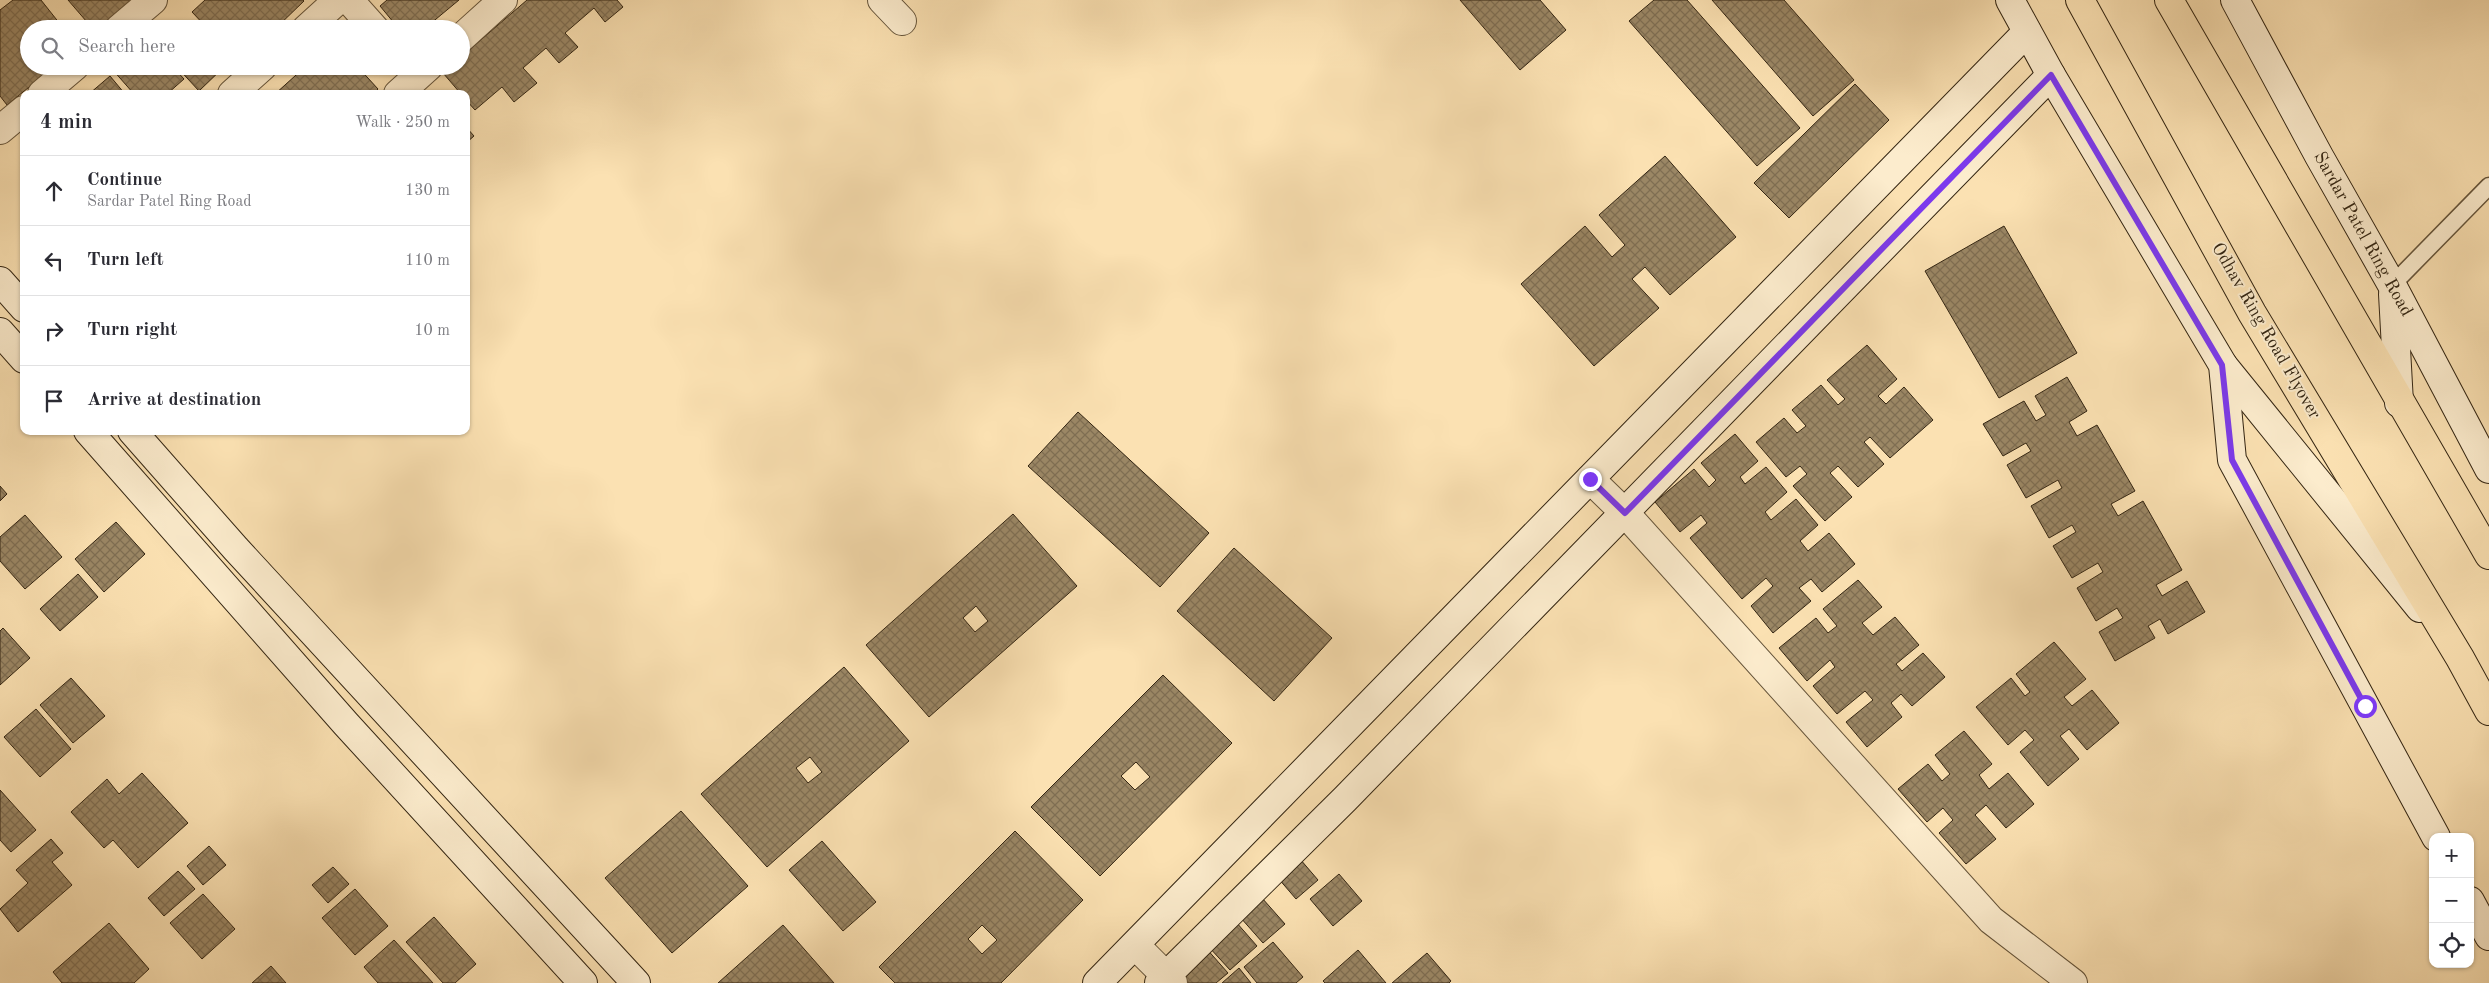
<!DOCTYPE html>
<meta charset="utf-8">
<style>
:root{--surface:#fff;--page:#f7f7f7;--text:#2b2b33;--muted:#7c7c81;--line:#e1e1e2}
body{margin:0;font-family:"Old Standard TT",serif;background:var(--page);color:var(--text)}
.controls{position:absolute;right:15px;bottom:15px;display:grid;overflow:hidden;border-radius:10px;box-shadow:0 1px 4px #0004}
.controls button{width:45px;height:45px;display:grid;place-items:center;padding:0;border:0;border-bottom:1px solid var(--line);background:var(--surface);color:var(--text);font:25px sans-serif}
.stop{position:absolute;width:15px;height:15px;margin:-11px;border:4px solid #7c3aed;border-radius:50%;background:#fff}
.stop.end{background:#7c3aed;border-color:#fff;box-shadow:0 1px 5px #0008}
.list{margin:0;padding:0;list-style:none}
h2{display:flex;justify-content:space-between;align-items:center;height:65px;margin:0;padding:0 20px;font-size:21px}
h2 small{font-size:16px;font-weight:400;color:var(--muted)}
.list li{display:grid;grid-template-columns:32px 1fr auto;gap:15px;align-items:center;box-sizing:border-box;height:70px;padding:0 20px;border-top:1px solid var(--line)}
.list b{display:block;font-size:19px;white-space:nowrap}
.list p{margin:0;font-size:16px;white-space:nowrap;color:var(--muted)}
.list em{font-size:16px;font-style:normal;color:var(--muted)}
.icon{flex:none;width:28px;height:28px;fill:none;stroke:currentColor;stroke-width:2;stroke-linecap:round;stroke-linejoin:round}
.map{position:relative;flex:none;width:2489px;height:983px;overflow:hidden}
.search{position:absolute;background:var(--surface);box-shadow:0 1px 4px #0004;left:20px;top:20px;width:450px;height:55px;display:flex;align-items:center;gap:12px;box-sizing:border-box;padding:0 18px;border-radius:28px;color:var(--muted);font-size:19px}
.panel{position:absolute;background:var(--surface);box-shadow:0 1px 4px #0004;left:20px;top:90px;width:450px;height:345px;border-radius:10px}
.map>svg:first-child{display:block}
</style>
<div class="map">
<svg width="2489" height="983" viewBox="0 0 2489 983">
<defs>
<pattern id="building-cross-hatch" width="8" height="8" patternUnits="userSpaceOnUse" patternTransform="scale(1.25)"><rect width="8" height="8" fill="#9b8765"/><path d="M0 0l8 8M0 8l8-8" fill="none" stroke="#7f6e52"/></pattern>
</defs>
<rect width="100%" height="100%" fill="#fbe1b2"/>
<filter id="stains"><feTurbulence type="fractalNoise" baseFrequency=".004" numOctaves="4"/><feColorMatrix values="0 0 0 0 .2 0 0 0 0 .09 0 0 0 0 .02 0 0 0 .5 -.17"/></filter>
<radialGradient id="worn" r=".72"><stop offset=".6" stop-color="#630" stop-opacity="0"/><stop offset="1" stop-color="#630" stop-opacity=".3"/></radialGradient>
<g fill="url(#building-cross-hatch)" stroke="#332512" fill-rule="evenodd">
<path d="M13,0H41L64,29H29V66H55L7,105L0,96V10Z"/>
<path d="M68,0H132L99,29H93Z"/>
<path d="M205,0H303L304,1L275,29H208L192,12Z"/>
<path d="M387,0H459L424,29H399L380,6Z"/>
<path d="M527,0H617L623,7L605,22L594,8L565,33L578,47L559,63L546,48L523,68L537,83L514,102L502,87L475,110L466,100V94H461L443,73L450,66H461V57Z"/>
<path d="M1460,0H1540L1566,30L1520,70Z"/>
<path d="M1654,0H1687L1800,128L1757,166L1629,21Z"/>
<path d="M1712,0H1784L1854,80L1813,116Z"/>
<path d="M183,20L191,29H174Z"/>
<path d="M115,66H172L184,79L167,94H134L112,69Z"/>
<path d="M176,66H225L199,91Z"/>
<path d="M306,66H357L378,89L373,94H275Z"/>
<path d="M110,76L125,94H89Z"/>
<path d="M1855,84L1889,120L1789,218L1754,183Z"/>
<path d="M466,127L474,136L466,143Z"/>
<path d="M1665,156L1736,237L1670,295L1645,267L1632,279L1659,308L1594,366L1521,284L1585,226L1612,257L1625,245L1599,215Z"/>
<path d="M2004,226L2077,353L1999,398L1925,271Z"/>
<path d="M1867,345L1897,379L1878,396L1886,404L1904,387L1933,420L1890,458L1870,437L1864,442L1884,464L1858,487L1838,466L1830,473L1852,497L1825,521L1793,486L1807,474L1800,466L1786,477L1756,442L1784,418L1797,433L1806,426L1792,410L1821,385L1838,405L1845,399L1827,380Z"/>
<path d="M2067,377L2087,411L2069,422L2077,436L2097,425L2135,491L2111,504L2118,516L2143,501L2182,570L2156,585L2162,596L2187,581L2205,612L2168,634L2160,619L2148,626L2155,638L2115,661L2099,632L2123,618L2117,608L2096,621L2077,588L2103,572L2098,563L2072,578L2053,546L2076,532L2072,525L2049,538L2031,506L2062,488L2058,480L2026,498L2007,465L2031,451L2026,443L2003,456L1983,424L2024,401L2036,421L2046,415L2035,396Z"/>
<path d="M1078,412L1209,533L1160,587L1028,466Z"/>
<path d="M1735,434L1758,461L1740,477L1745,484L1766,467L1787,492L1765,512L1771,520L1796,499L1818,525L1800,541L1808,551L1829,533L1855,564L1822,592L1811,579L1799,588L1811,601L1773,633L1751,606L1773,586L1766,578L1742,599L1690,538L1707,523L1701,515L1680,532L1655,502L1694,469L1709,487L1716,480L1701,463Z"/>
<path d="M0,486L7,494L0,501Z"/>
<path d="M1013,514L1077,586L929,717L866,645ZM976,606L988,621L975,632L963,618Z"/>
<path d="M25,515L62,557L25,589L0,561V537Z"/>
<path d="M116,522L145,554L104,592L75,559Z"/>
<path d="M1234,548L1332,638L1274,701L1177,611Z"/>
<path d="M78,574L98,597L60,631L40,609Z"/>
<path d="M1858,580L1882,607L1862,623L1873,635L1895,617L1919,645L1896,664L1902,671L1923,653L1945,677L1912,706L1901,694L1891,703L1902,717L1867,747L1846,722L1873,700L1865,691L1837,714L1813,686L1835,667L1830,660L1807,681L1779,648L1816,618L1828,633L1837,626L1823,609Z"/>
<path d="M3,628L30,658L0,685V631Z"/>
<path d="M2054,642L2086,679L2064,697L2072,706L2092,690L2119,723L2087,750L2069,729L2060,736L2079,759L2048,786L2020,752L2034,740L2025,730L2008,745L1976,707L2011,678L2025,696L2030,692L2016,674Z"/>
<path d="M844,667L909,741L767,867L701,794ZM810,757L822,772L808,783L796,768Z"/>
<path d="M1163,675L1232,743L1100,876L1031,807ZM1136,762L1150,777L1135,790L1121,776Z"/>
<path d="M71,678L105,716L73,743L40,705Z"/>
<path d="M36,709L71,749L40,777L4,737Z"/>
<path d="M1964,731L1992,764L1979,775L1989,789L2008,773L2034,804L2006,828L1986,805L1975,815L1996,839L1966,864L1939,833L1953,820L1943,808L1927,822L1898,789L1928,764L1942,781L1950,774L1935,755Z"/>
<path d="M142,773L188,823L138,868L113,840L104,848L71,812L107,779L119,794Z"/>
<path d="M0,790L36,830L11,852L0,840Z"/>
<path d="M681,811L748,886L672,953L605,878Z"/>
<path d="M1015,831L1083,900L1001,983H895L879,967ZM982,925L997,940L982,954L968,939Z"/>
<path d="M51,839L63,853L52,862L72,885L18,932L0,909L28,883L16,870Z"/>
<path d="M822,841L876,902L843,931L789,870Z"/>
<path d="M209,846L226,865L203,885L187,866Z"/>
<path d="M1300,859L1318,880L1296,899L1278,878Z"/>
<path d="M333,867L349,884L328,903L312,885Z"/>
<path d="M178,871L195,889L164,916L148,898Z"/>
<path d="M1339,874L1362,901L1333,926L1310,899Z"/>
<path d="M355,889L388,926L355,955L322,918Z"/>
<path d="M203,894L235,929L202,959L170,923Z"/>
<path d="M1262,898L1285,924L1263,943L1240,917Z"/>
<path d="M434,917L476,964L455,983H443L406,942Z"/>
<path d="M1236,922L1257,946L1230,970L1208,946Z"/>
<path d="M109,923L149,969L134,983H62L53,972Z"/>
<path d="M783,925L834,983H718Z"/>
<path d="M394,940L433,983H378L364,967Z"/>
<path d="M1273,942L1303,977L1296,983H1257L1244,967Z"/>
<path d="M1205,947L1228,973L1216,983H1187L1177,972Z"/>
<path d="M1358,950L1386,983H1325L1323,981Z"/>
<path d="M1427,953L1451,981L1449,983H1392Z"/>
<path d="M271,966L286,983H252Z"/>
<path d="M1239,968L1251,983H1222Z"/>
</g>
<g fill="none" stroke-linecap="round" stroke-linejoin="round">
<defs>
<path id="lane" d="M2392,285L2489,186"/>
<g id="street">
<path d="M349,0L375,29"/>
<path d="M882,0L902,21"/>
<path d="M119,29L153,0"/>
<path d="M306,29L338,0"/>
<path d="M461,38L503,0"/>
<path d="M42,94L75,66"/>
<path d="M232,94L263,66"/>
<path d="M398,94L429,66"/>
<path d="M0,130L24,110"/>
<path d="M1590,479L1625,513L1991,920L2073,983"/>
<path d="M1136,946L1173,983"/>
</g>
<g id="secondary">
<path d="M2010,0L2051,75L2223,365L2232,460L2436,837"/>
<path d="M2235,0L2319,156L2392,285L2489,469"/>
<path d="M0,281L24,308"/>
<path d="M2393,294L2399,403"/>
<path d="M0,332L24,359"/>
<path d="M2223,365L2420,608"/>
<path d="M88,431L346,724L583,983"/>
<path d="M132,431L236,549L636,983"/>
<path d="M2470,901L2489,936"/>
<path d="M1097,983L2027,32"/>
<path d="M1159,983L1345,799L2051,75"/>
</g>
<g id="highway">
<path d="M2080,0L2252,313L2460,658L2489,711"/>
<path d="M2169,0L2489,555"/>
</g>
</defs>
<use href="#lane" stroke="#65543a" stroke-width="19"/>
<use href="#street" stroke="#65543a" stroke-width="30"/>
<use href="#secondary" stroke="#332512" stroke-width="30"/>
<use href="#highway" stroke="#332512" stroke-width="30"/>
<use href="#lane" stroke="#fceccd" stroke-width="16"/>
<use href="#street" stroke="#fceccd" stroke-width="28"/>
<use href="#secondary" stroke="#fceccd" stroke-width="28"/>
<use href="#highway" stroke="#fbe1b2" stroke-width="28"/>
</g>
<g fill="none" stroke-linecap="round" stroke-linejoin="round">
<path stroke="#7c3aed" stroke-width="6" d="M1590,479L1625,513L2051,75L2222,365L2232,460L2365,706"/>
</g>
<g text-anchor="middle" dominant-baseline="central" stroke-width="4" stroke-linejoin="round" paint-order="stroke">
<g font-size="18" fill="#332512" stroke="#fceccd">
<text transform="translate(2363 234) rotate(61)">Sardar Patel Ring Road</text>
<text transform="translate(2266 331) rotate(60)">Odhav Ring Road Flyover</text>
</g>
</g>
<rect width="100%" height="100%" filter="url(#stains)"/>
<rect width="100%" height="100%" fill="url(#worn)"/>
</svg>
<div class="controls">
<button>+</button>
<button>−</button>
<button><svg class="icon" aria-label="locate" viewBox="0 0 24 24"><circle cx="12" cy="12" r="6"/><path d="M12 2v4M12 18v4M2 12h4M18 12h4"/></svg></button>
</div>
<div class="stop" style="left:2365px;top:706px"></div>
<div class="stop end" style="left:1590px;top:479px"></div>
<div class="search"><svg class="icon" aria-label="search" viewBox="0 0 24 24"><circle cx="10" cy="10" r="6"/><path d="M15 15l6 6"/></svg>Search here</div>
<section class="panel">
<h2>4 min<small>Walk · 250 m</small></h2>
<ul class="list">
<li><svg class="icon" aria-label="ahead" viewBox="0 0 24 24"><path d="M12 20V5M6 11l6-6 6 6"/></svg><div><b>Continue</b><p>Sardar Patel Ring Road</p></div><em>130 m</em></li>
<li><svg class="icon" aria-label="left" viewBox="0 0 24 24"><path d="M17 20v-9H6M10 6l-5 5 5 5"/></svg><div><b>Turn left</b></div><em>110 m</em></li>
<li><svg class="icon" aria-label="right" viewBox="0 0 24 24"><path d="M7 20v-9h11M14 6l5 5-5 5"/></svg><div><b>Turn right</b></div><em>10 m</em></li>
<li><svg class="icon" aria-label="arrive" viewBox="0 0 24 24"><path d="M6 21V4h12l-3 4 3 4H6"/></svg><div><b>Arrive at destination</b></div></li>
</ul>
</section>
</div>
